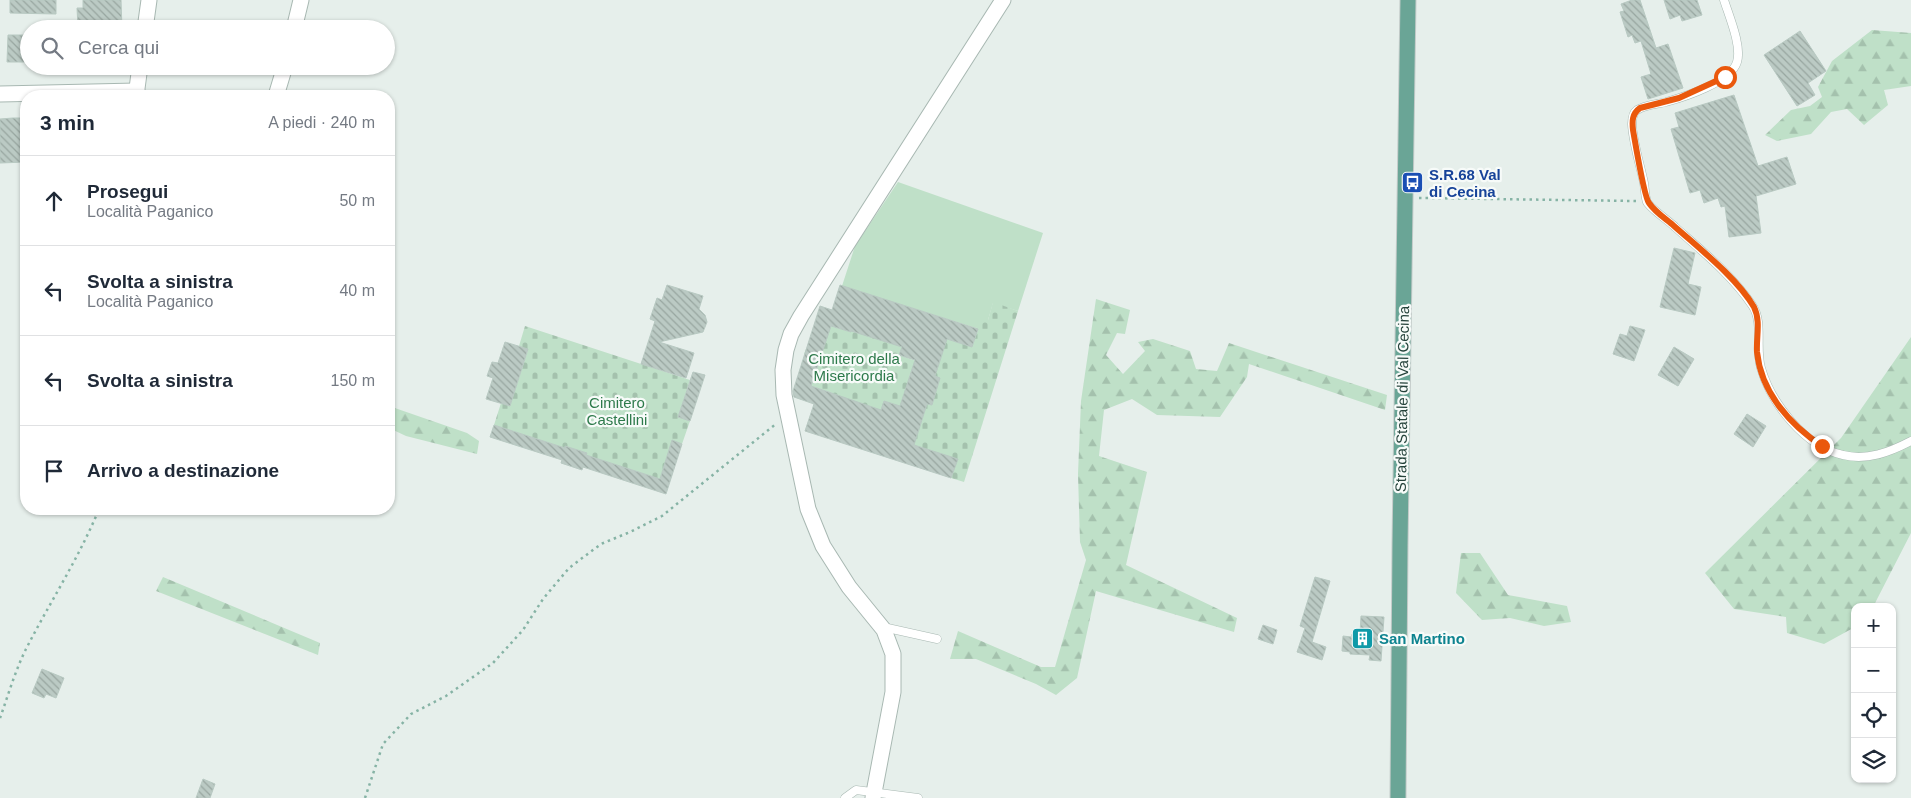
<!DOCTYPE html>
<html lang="it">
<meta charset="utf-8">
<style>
:root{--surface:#fff;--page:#f2f2f3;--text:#1f2937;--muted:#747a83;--line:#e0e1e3}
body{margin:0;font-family:Helvetica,sans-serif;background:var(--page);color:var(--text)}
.controls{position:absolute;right:15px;bottom:15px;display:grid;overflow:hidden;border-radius:10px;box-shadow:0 1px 4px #0004}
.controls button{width:45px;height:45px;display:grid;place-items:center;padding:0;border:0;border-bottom:1px solid var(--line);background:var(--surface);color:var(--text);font:25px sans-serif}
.stop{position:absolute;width:15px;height:15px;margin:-11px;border:4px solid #ea580c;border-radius:50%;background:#fff}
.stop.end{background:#ea580c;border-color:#fff;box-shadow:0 1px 5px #0008}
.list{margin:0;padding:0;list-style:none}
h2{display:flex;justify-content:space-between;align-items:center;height:65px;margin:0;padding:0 20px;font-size:21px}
h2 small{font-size:16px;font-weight:400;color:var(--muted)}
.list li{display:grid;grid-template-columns:32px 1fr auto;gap:15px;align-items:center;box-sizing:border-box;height:90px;padding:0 20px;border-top:1px solid var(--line)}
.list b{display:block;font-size:19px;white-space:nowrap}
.list p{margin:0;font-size:16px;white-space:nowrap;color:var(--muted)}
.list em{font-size:16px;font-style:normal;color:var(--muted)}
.icon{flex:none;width:28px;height:28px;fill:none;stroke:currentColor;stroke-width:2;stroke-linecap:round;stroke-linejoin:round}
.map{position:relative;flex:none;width:1911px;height:798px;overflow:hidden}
.search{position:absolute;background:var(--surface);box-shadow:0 1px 4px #0004;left:20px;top:20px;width:375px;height:55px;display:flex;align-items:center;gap:12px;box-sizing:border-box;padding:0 18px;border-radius:28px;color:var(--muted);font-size:19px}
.panel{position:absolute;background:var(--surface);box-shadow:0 1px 4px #0004;left:20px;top:90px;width:375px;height:425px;border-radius:20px}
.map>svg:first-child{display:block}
</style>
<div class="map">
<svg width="1911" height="798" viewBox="0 0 1911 798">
<defs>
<pattern id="forest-firs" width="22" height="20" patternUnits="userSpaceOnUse" patternTransform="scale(1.25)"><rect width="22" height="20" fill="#bfe0c8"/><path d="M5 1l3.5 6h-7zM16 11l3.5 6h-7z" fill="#a4c1ad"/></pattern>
<pattern id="cemetery-stones" width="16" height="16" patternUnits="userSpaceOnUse" patternTransform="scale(1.25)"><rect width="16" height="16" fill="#bfe0c8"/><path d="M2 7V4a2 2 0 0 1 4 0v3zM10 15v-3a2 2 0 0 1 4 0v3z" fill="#a4c1ad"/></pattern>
<pattern id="building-back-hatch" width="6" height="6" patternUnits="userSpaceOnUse" patternTransform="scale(1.25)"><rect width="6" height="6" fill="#bbcac4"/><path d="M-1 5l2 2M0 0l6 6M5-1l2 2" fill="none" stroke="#98a6a0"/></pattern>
</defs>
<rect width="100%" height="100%" fill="#e6efeb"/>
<path fill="#bfe0c8" d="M898,182L1043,233L1018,311L993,303L988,320L976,328L842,286L855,246Z"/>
<g fill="url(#forest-firs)">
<path d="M1872,30L1911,33V86L1884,90L1888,105L1864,125L1847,109L1831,112L1811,134L1777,141L1765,135L1791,110L1810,106L1822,97L1818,87L1832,61Z"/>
<path d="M1096,299L1130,310L1125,334L1117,333L1106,355L1123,374L1145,351L1138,342L1153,339L1190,351L1196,369L1217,371L1229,343L1387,395L1385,410L1249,364L1247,377L1220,417L1157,415L1132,399L1104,410L1099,456L1147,472L1126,565L1237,618L1234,632L1096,591L1077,678L1056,695L1036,684L976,659H950L958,631L1041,667H1055L1086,560L1080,542L1078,474L1081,401Z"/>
<path d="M1911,337V533L1873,607H1855V627L1824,644L1787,633L1786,617L1734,609L1705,573L1841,438Z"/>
<path d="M389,406L467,433L479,441L477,454L406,436L389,428Z"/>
<path d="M1461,553H1480L1508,595L1567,606L1571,622L1544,626L1510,618L1482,620L1456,593Z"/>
<path d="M163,577L320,643L318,655L156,591Z"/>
</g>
<g fill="url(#cemetery-stones)" fill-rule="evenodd">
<path d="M993,302L1018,311L964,482L951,478L957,459L836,420L832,393L811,386L820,360L804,354L806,349L822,353L830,326L851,332L855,318L835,303L972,347L978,330L976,328L980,317L988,320ZM944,346L935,376L940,378L932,405L927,404L917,435L881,410L884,401L902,407L910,374L916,361L899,355L902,347Z"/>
<path d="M525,326L690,380L678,417L690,421L682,444L672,441L660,479L586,455L587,453L565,446V448L494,425L501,403L510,406L528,350L519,346Z"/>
</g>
<g fill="url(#building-back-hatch)" stroke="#b8c9c2" fill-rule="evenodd">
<path d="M10,0H56V14L10,13Z"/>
<path d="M83,0H121L122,29H96V27H78L77,8H83Z"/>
<path d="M1632,0H1640L1656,48L1668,44L1683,88L1648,99L1641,77L1651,74L1641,41L1635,43L1632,35L1628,37L1620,12L1624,11L1621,4Z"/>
<path d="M1664,0H1697L1702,15L1682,21L1680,15L1670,19Z"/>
<path d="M1800,31L1826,71L1808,83L1815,95L1797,106L1764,55Z"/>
<path d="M8,35H29V62H7Z"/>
<path d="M1734,95L1758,166L1787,157L1796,184L1756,196L1761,233L1729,237L1725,206L1721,207L1718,198L1704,203L1700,190L1690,193L1671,129L1679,127L1675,113Z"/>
<path d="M13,118H26V162L0,163V119Z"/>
<path d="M1674,248L1695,253L1688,284L1701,287L1695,315L1660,307Z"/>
<path d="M667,285L703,296L699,309L705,315L707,322L703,332L659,342L694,353L686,378L641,364L655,321L650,319L657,298L662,300Z"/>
<path d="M840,285L978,329L972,347L947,339L935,376L940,378L932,405L927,404L914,445L958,459L951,478L805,431L814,404L794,397L793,391L820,306L832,310ZM831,326L851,332V331L902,347L899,355L915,360L900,406L884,401L881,410L811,386Z"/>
<path d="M1630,326L1645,330L1634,361L1613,354L1620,334L1627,336Z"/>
<path d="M505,342L528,349L510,406L486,399L493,378L487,376L492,362L498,363Z"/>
<path d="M1674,347L1694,359L1678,386L1658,375Z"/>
<path d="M693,372L705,375L690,421L678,417Z"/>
<path d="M1747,414L1766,426L1753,447L1734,434Z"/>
<path d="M494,425L565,448V446L587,453L586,455L660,479L672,440L682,444L666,494L583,467L582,470L561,463L562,460L490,437Z"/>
<path d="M1315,577L1330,581L1312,642L1326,647L1322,660L1297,652L1305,628L1300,626Z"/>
<path d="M1361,616L1384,617L1381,661L1369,660L1370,655L1350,654V652L1342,651L1343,636L1351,637L1352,634H1360Z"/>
<path d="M1263,625L1277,630L1273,644L1258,639Z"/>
<path d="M42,669L64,678L56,698L46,694L44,698L32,693Z"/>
<path d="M203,779L215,784L210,798H196Z"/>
</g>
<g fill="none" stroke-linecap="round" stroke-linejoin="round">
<defs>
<g id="service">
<path d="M1724,0C1729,16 1742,46 1737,62C1731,82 1684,97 1666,102C1658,104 1644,105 1637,110C1633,113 1632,119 1632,124C1633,143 1640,164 1644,183C1645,189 1645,197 1647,202C1651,209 1669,221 1675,227C1702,251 1732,275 1752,305C1764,322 1755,348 1761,368C1771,403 1805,447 1843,455C1867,461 1890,452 1911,441"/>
<path d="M883,627L937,639"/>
<path d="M845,798L856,790L918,798"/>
</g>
<g id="minor">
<path d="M145,29L149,0"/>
<path d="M294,29L301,0"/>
<path d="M0,94L137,91"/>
<path d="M136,96L140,66"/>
<path d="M276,96L285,66"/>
<path d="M873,798L893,692V654L884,630L849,587L823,546L808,509L784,395L783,370L786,350L791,334L801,316L1003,0"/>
</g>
<path id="primary" d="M1398,798L1400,545L1408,0"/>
</defs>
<use href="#service" stroke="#a8b8b2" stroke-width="9"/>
<use href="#minor" stroke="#a8b8b2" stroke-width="17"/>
<use href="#primary" stroke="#c2cac8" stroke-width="17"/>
<g stroke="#86b3a5" stroke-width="2.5" stroke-dasharray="2.5 4" stroke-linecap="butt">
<path d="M1419,198L1636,201"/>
<path d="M0,718C8,696 15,671 26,649C50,602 79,558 99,509"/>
<path d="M365,798L383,744L411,714L446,696L493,663L523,630L543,599L569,568L601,544L630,532L662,516L777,423"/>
</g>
<use href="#service" stroke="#fff" stroke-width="8"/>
<use href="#minor" stroke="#fff" stroke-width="15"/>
<use href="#primary" stroke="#6aa596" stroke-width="15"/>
</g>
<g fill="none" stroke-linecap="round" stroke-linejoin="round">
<path stroke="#ea580c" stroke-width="6" d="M1725,77L1679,98L1640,108C1632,114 1632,121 1633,130C1635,141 1644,197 1649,203C1655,212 1666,219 1674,226C1700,249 1737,278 1754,307C1761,321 1756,338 1757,352C1761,392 1790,425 1822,446"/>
</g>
<defs>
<symbol id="bus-square" viewBox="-11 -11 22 22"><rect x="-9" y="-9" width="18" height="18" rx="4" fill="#1a4fb4" stroke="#f7fbf9"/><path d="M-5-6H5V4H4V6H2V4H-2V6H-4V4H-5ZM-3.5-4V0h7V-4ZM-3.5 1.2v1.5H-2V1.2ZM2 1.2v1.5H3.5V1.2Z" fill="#fff"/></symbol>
<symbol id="building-square" viewBox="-11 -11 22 22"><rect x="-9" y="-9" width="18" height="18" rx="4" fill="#0f9aa8" stroke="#f7fbf9"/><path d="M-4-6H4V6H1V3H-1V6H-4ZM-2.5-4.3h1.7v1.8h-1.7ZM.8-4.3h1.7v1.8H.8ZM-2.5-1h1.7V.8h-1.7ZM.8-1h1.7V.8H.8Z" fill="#fff"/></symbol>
</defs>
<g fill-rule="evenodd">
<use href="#bus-square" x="1400" y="170" width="25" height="25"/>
<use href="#building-square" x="1350" y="626" width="25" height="25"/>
</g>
<g text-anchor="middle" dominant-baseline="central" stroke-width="4.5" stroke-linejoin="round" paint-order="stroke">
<g font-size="15" font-weight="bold" fill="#164399" stroke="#f7fbf9" text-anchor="start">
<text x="1429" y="174">S.R.68 Val<tspan x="1429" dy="17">di Cecina</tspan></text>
</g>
<g font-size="15" fill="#2d7a4b" stroke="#f7fbf9">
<text x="854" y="358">Cimitero della<tspan x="854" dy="17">Misericordia</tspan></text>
<text x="617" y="402">Cimitero<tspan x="617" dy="17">Castellini</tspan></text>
</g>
<g font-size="15" fill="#24423a" stroke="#f7fbf9">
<text transform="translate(1402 399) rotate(-89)">Strada Statale di Val Cecina</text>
</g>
<g font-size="15" font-weight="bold" fill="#0d838f" stroke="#f7fbf9" text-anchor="start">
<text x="1379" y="638">San Martino</text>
</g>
</g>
</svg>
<div class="controls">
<button>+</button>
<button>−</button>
<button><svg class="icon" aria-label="locate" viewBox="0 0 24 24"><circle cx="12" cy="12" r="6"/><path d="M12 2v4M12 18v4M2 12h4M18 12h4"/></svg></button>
<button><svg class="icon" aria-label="layers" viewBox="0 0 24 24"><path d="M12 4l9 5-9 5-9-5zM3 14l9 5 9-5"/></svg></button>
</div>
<div class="stop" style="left:1725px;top:77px"></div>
<div class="stop end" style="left:1822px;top:446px"></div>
<div class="search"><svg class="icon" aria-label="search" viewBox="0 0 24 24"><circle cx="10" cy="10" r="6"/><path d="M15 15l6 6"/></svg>Cerca qui</div>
<section class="panel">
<h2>3 min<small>A piedi · 240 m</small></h2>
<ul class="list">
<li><svg class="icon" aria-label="ahead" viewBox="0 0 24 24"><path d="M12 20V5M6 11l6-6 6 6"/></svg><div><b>Prosegui</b><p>Località Paganico</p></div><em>50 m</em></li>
<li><svg class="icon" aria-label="left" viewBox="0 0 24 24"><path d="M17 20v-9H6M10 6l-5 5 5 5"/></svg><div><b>Svolta a sinistra</b><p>Località Paganico</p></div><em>40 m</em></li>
<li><svg class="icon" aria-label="left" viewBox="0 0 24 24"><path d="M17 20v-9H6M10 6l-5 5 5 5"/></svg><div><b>Svolta a sinistra</b></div><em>150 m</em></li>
<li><svg class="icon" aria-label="arrive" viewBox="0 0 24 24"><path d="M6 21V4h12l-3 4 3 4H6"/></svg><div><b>Arrivo a destinazione</b></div></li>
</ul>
</section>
</div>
